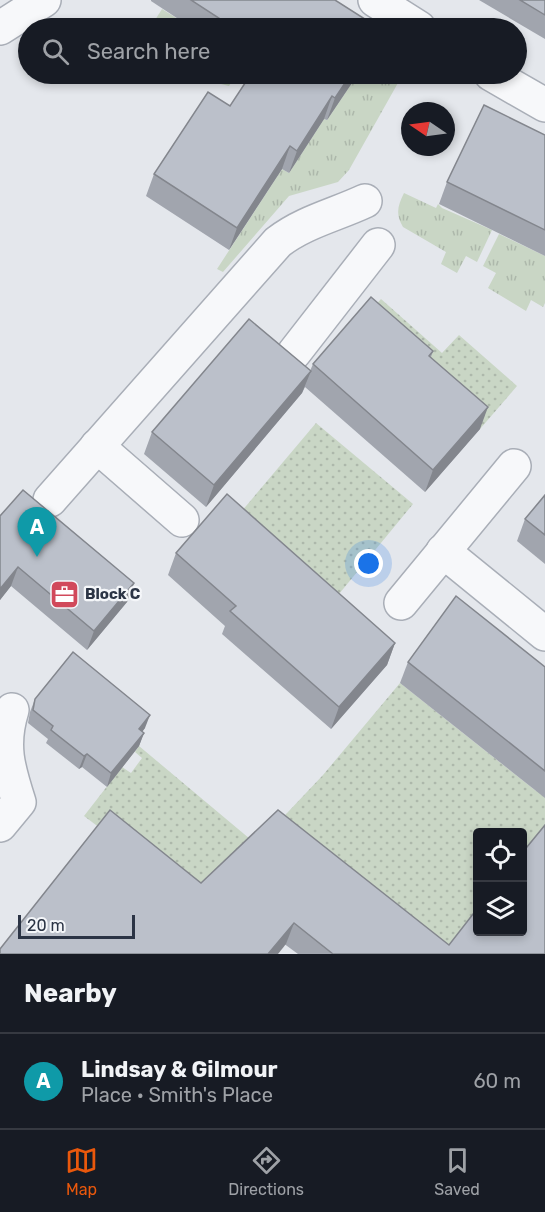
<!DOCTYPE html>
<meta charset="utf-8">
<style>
:root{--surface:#171b24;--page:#20242c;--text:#f1f3f6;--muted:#9ea1a6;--line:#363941;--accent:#ea580c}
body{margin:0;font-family:Rubik,sans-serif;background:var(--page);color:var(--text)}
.controls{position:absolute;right:18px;bottom:18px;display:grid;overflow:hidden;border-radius:6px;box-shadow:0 3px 9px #0003}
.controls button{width:54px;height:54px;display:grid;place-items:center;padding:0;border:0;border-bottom:2px solid var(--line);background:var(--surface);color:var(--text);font:30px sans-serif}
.compass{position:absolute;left:401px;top:102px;width:54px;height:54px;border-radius:50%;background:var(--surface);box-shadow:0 3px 9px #0003;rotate:283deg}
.scale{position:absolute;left:18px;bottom:15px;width:117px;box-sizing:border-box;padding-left:6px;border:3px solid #2b3445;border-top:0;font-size:16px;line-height:21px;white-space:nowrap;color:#2b3445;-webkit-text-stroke:4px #f4f6f9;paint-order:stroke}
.you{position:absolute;left:369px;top:564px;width:21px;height:21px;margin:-15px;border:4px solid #fff;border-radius:50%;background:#1a73e8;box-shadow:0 0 0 9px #1a73e833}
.badge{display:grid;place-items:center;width:39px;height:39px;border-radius:50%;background:var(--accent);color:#fff;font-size:20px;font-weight:700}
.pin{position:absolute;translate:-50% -50px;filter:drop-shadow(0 2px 3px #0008)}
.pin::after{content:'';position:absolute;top:32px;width:21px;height:18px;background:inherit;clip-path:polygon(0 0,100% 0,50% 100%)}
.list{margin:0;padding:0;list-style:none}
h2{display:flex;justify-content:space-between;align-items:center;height:78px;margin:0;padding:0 24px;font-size:26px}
h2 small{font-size:20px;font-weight:400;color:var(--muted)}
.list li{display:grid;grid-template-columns:39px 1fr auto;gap:18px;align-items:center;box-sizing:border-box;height:96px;padding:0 24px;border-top:2px solid var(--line)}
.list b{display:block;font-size:22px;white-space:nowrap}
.list p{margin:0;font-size:20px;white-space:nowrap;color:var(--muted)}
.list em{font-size:20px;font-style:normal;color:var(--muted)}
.icon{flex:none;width:33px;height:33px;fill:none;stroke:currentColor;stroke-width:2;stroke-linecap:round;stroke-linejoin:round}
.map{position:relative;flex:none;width:545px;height:954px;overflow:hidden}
.search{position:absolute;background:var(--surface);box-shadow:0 3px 9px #0003;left:18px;right:18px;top:18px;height:66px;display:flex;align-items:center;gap:15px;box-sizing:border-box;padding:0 21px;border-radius:33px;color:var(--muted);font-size:22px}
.sheet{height:174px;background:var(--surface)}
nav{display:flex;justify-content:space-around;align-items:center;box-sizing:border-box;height:84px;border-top:2px solid var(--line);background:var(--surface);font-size:16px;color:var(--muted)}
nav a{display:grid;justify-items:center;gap:3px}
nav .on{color:var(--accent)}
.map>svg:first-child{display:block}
</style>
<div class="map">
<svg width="545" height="954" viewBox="0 0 545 954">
<defs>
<pattern id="grass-tufts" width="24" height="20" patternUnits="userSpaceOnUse" patternTransform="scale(1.5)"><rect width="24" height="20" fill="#c9d6c5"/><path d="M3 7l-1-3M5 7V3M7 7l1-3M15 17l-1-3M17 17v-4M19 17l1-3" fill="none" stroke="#adb8ab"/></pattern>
<pattern id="garden-dots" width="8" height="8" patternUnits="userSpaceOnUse" patternTransform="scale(1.5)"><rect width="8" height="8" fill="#c9d6c5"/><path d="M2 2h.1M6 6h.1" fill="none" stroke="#adb8ab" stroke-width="1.8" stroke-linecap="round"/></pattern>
</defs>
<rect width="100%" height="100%" fill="#e4e7ec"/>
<g fill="url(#grass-tufts)">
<path d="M162,9L192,28H150Z"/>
<path d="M156,74H237L229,86L185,75Z"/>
<path d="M358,74H403L349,170L338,182L289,196L223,272L217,269L282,169L289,173L324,119L327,120Z"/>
<path d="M404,193L436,208L438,204L442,208L492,230L477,262L466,256L457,273L441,264L446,252L403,227C395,214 398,205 404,193Z"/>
<path d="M499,234L545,256V303L543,307L531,300L526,311L488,288L496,273L483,266Z"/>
</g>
<g fill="url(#garden-dots)">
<path d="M381,299L442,353L459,335L517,386L480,429L363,319Z"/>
<path d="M316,423L413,504L339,594L241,512Z"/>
<path d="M400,683L536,791L545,783V837L523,865L522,832H478L477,921L451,954L270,831L323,775Z"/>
<path d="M139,746L256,844L197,901L84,816L122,767L131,773L142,758L135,752Z"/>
</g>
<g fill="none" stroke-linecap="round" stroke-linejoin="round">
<defs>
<g id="minor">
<path d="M375,0L419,28"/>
<path d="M0,28L44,0"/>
<path d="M491,74L545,105"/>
<path d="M294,353L378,245"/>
<path d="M97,446L182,520"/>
<path d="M50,500L278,242C304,222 335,215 365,201"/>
<path d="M443,551L545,634"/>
<path d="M401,603L514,466"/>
<path d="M0,825L19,802C8,768 1,745 12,710"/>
</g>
</defs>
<use href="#minor" stroke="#a9aeb7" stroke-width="36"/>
<use href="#minor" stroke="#f7f8fa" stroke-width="33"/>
</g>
<g fill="#a1a5ae">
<path d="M151,0H335L379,28H192L151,1Z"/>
<path d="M479,0H545V39Z"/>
<path d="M358,74L327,120L324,119L289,173L282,169L229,250L146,196L154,174L230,106Z"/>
<path d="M545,135V256L439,204L447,182Z"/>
<path d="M433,351L431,357L480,429L425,492L305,387L302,393L206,507L144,454L152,432L310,371L313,364Z"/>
<path d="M545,495V564L517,541L525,519Z"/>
<path d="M0,516L134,583L127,602L87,650L11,586L0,600Z"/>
<path d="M176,553L395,643L387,665L331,729L222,634L225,626L168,575Z"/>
<path d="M408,662L545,667V798L400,683Z"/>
<path d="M35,699L145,728L142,732L144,733L139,746L107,787L82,767L79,769L46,743L48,739L28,723L30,712Z"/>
<path d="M201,883L449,945L545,954H298Z"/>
</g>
<g fill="#83868d">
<path d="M351,74H358L327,120L335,98Z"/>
<path d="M332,96L324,119L289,173L297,151Z"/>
<path d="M290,146L282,169L229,250L237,228Z"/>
<path d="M311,371L302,393L206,507L214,485Z"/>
<path d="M488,407L480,429L425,492L433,470Z"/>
<path d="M18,567L11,586L0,600V589Z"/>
<path d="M134,583L127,602L87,650L94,631Z"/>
<path d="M395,643L387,665L331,729L339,707Z"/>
<path d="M150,715L145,728L134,742L139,729Z"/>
<path d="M144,733L139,746L107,787L111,773Z"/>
<path d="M87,754L82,767L79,769L84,756Z"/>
<path d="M294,923L286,944L278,954H268Z"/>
</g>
<g fill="#bbc0ca" stroke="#83868d" stroke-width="1.5">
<path d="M191,0H335L379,28H234Z"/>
<path d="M520,0H545V15Z"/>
<path d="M251,74H351L335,98L332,96L297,151L290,146L237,228L154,174L208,92L230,106Z"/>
<path d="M484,105L545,135V230L447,182Z"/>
<path d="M371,297L433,351L429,356L488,407L433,470L313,364Z"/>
<path d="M249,319L311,371L214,485L152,432Z"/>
<path d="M23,490L134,583L94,631L18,567L0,589V516Z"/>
<path d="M227,494L395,643L339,707L230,611L236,606L176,553Z"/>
<path d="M545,495V535L525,519Z"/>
<path d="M456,596L545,667V771L408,662Z"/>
<path d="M73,652L150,715L139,729L144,733L111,773L87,754L84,756L51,730L53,726L33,710L35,699Z"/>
<path d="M110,810L201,883L278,810L449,945L477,909V932H522V853L545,825V954H333L294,923L268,954H0V949Z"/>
</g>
<defs>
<symbol id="office-square" viewBox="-11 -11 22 22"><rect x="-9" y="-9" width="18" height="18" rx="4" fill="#d1495b" stroke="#f4f6f9"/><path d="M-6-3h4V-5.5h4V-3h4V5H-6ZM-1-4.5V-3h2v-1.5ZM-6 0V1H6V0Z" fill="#fff"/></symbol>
</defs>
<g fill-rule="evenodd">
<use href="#office-square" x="48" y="578" width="33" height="33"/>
</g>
<g text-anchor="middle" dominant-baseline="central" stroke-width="4.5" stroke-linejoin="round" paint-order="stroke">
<g font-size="15" font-weight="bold" fill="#2b3445" stroke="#f4f6f9" text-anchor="start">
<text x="85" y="594">Block C</text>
</g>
</g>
</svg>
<div class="controls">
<button><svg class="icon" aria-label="locate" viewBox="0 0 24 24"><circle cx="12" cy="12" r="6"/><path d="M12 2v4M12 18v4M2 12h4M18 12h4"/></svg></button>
<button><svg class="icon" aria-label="layers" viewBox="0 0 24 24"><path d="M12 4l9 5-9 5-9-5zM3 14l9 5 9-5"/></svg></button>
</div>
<svg class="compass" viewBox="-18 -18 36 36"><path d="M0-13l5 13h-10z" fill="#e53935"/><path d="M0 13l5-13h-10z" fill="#9ea1a6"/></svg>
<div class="scale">20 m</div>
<div class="you"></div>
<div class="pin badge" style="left:37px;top:557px;background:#0f9aa8">A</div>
<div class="search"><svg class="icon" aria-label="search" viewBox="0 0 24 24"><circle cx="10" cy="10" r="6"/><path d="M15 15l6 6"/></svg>Search here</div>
</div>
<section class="sheet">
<h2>Nearby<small></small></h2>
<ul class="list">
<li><span class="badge" style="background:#0f9aa8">A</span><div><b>Lindsay &amp; Gilmour</b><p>Place · Smith's Place</p></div><em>60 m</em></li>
</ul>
</section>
<nav>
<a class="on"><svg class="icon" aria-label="map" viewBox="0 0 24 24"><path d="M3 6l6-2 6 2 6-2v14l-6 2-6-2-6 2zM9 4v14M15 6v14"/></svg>Map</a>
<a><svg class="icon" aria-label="directions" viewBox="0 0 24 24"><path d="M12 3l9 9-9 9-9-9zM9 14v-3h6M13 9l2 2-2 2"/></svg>Directions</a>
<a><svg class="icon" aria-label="saved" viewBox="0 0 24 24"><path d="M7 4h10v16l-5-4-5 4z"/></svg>Saved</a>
</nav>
